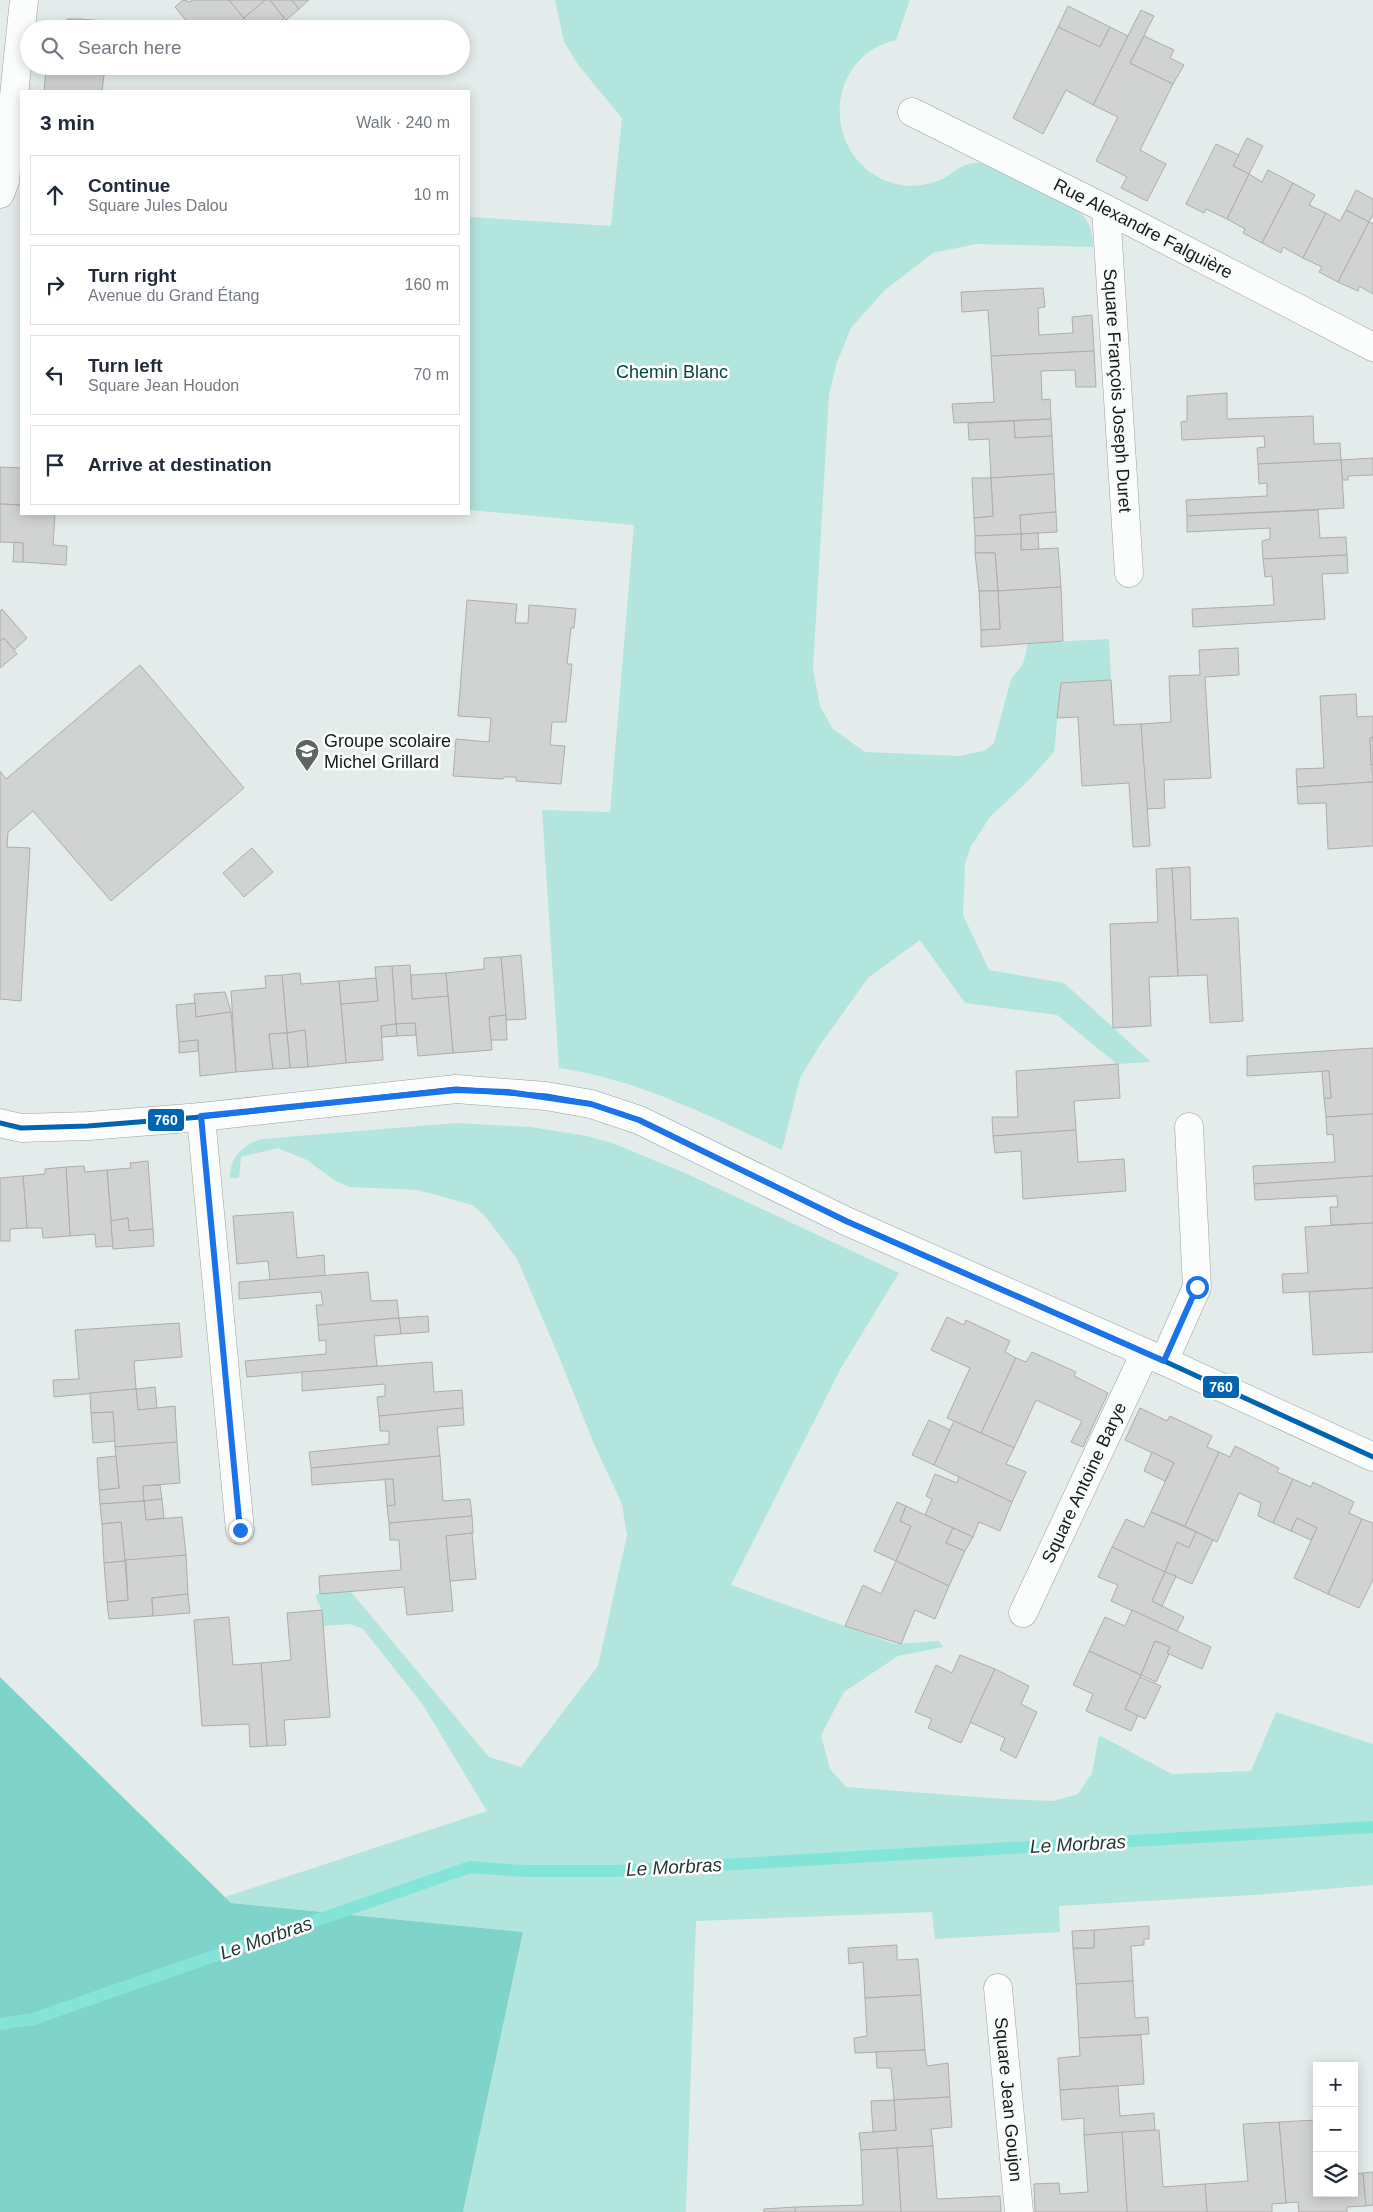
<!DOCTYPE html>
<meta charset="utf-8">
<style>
:root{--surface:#fff;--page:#f6f6f7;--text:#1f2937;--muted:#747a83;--line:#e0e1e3}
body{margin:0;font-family:Helvetica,sans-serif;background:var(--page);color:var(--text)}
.controls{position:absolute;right:15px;bottom:15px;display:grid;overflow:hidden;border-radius:0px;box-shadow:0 2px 12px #0003}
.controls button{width:45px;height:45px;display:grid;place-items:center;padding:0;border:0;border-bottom:1px solid var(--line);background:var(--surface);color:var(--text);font:25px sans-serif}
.stop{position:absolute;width:15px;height:15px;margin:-11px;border:4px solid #1a73e8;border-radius:50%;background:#fff}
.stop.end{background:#1a73e8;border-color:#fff;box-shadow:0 1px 5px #0008}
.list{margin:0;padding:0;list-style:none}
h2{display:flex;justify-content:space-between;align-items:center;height:65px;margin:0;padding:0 20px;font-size:21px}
h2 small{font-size:16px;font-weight:400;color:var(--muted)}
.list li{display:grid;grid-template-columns:32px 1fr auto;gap:15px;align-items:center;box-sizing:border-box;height:80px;margin:0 10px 10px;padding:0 10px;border:1px solid var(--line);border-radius:0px}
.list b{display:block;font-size:19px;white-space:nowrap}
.list p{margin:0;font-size:16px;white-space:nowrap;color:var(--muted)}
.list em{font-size:16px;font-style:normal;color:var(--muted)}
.icon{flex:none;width:28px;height:28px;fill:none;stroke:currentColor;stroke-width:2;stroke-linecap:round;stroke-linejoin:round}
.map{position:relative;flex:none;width:1373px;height:2212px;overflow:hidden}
.search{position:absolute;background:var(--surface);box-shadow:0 2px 12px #0003;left:20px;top:20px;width:450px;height:55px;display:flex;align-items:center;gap:12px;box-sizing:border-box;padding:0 18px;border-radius:28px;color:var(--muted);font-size:19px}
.panel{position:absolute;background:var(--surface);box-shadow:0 2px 12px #0003;left:20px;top:90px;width:450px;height:425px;border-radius:0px}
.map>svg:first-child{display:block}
</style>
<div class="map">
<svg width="1373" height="2212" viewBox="0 0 1373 2212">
<rect width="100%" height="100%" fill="#e4eceb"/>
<g fill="#b2e5de">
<path d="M555,0H910L896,40C821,57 821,164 896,184C911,188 930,185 944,178C959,169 963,162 982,163L1073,208C1089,218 1093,229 1093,247L976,244L933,253L885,290L851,328L836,365L829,395L813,669L820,706L833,729L865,752L959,756L984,751L994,743L1011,679L1023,664L1028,643L1109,639L1111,680L1061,683L1054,752L1030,779L990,817L971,846L965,864L963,915L989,970L1064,983L1151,1062L1117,1064L1057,1015L965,1003L920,940L868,978L820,1045L800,1078L782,1150C710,1116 639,1080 559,1068L542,810L610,812L634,525L469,510V217L611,226L622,118L579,66L564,42Z"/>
<path d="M456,1123L531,1127L587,1136L612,1143L685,1173L899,1273L841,1368L731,1585L895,1644L939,1641L943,1647L898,1656L844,1692L821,1735L830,1769L846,1787L1004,1799L1053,1801L1078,1794L1092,1773L1099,1735L1172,1774L1251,1771L1276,1712L1373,1744V1885L1254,1895L1059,1906L1060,1932L935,1939L932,1912L696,1921L686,2212H463L523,1932L231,1903L225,1897L487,1811L423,1705L363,1629L350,1624L323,1626L322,1610L317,1601L316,1594L351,1592L489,1757L521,1767L598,1666L627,1535L622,1504L594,1444L557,1352L517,1259L485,1216L472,1205L418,1190L349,1187L334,1180L307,1160L278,1148L241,1157L239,1178H230C230,1157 242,1146 261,1139Z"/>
</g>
<path fill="#7ed3cb" d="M0,1677L231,1903L523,1932L463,2212H0Z"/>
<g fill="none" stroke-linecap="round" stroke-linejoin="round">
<path stroke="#83e5da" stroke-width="12" d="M0,2024L33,2019L470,1867L524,1871H616L1373,1827"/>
</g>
<g fill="#d1d3d2" stroke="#acadac">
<path d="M183,0L191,2L192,0H229L244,18L231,29H193L175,7Z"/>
<path d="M229,0H265L244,18Z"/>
<path d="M265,0H270L284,18L272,29H254L244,18Z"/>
<path d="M270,0H292L299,9L286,20Z"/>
<path d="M292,0H309L299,9Z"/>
<path d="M1068,6L1110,27L1100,47L1058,27Z"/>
<path d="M1141,10L1154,16L1130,63L1173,84L1140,150L1166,164L1147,201L1121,188L1127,177L1096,161L1118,117L1093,105Z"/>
<path d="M67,19H79L78,29H67Z"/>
<path d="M79,19L118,22L117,29H78Z"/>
<path d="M1058,27L1100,47L1110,27L1128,36L1093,105L1066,90L1043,134L1013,118Z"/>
<path d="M1144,36L1174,50L1170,58L1184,65L1173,84L1130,63Z"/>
<path d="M46,66H104V75L46,70Z"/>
<path d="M46,70L104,75L102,91H44Z"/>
<path d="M1247,138L1263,146L1249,174L1233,166Z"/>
<path d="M1216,144L1239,155L1233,166L1249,174L1227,219L1206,209L1204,213L1186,204Z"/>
<path d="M1268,170L1293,183L1262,243L1243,233L1245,229L1227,219L1249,174L1262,182Z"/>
<path d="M1293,183L1315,195L1309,205L1326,213L1303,258L1283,247L1281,253L1262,243Z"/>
<path d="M1356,190L1373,199V214L1369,222L1346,210Z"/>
<path d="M1346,210L1369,222L1338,282L1319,272L1322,267L1303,258L1326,213L1340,221Z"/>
<path d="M1369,222L1373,224V294L1359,286L1358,291L1338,282Z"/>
<path d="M1043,288L1045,307L1038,308L1039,335L1073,333L1072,317L1092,315L1094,351L991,356L988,310L962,312L961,292Z"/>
<path d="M1094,351L1096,387H1076L1075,370L1041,371L1042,400L1050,399L1051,419L954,423L952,404L994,402L991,356Z"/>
<path d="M1227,393V419L1313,416L1314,444L1340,443L1341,460L1258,464L1257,448L1265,447L1264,436L1182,440L1181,422L1187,421V396Z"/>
<path d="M1051,419L1052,436L1015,438L1014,421Z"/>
<path d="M1014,421L1015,438L1052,436L1054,474L991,478L989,439L969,440L968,423Z"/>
<path d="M1373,458V475L1348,476V480H1342L1341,460Z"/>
<path d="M1341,460L1344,508L1187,516L1186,500L1267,496V483L1259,484L1258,464Z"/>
<path d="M0,467L21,468V505L0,504Z"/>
<path d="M1054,474L1056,512L1020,515L1021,534L975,536L974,518L993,516L991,478Z"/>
<path d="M972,478H991L993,516L974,518Z"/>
<path d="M0,504L21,505V514H55L53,545L67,546L66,565L23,562V543L0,542Z"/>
<path d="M1318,510L1320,538L1346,537L1347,555L1263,559L1262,541L1270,539V528L1187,532V516Z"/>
<path d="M1056,512L1057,532L1021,534L1020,515Z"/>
<path d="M1038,533L1039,550H1021V534Z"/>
<path d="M1021,534V550L1058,548L1061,587L998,591L995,553H975V536Z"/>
<path d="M14,542L23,543V562H13Z"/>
<path d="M975,553H995L998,591H979Z"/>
<path d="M1347,555L1348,573L1322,574L1325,619L1193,627L1192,609L1274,605L1272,576L1265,577L1263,559Z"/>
<path d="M1061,587L1063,641L981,647V630L1000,629L998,591Z"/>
<path d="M979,591H998L1000,629L981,630Z"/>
<path d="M467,600L517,604L515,623H528L529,605L576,609L574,628H571L567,664H572L566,722H552L550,745L565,746L561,784L516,781V777H504L503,779L453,776L456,739L489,742L491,718L458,716Z"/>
<path d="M2,609L27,638L14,650L4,638L0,641V611Z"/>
<path d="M4,638L17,654L0,668V641Z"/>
<path d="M1238,648L1239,675L1205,677L1211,778L1164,780L1165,808L1146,809L1141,724L1171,722L1169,676L1200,675L1199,650Z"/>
<path d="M140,665L244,788L111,901L33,811L8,832L7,847L30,848L21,1001L0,999V771L6,779Z"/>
<path d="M1111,680L1114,725L1141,724L1150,846L1133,847L1129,783L1082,786L1078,717L1057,718L1061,683Z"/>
<path d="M1356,694L1357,717L1373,716V737L1370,738L1373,782L1297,787L1296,769L1324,768L1320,696Z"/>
<path d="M1373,737V765H1371L1370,738Z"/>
<path d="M1373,782V846L1328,849L1326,803L1298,804L1297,787Z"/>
<path d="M252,848L273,872L244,897L223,873Z"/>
<path d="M1190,867L1191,920L1238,918L1243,1021L1210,1023L1207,975L1178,976L1172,868Z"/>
<path d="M1172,868L1178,976L1149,977L1151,1026L1113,1028L1110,924L1158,922L1156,869Z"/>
<path d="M521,955L526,1019L506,1020L501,957Z"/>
<path d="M501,957L506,1015L489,1017L492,1050L453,1053L446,973L484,969V958Z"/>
<path d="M410,965L412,999L448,996L453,1053L418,1056L415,1023L396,1024L392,966Z"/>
<path d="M392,966L396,1024L381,1026L383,1060L346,1063L341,1004L378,1001L375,967Z"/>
<path d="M300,973L301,984L339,981L346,1063L308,1067L305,1030L287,1033L282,975Z"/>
<path d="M446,973L448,996L412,999L411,975Z"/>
<path d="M282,975L287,1033L269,1034L273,1069L236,1072L231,991L266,988L265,976Z"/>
<path d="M376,978L378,1001L341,1004L339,981Z"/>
<path d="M225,992L231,1012L196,1017L194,994Z"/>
<path d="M195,1003L196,1017L231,1012L236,1072L200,1076L198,1040L179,1042L176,1005Z"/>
<path d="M506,1015L507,1040H491L489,1017Z"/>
<path d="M415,1023L416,1035L397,1036L396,1024Z"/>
<path d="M396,1024L397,1036L382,1037L381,1026Z"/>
<path d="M305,1030L308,1067L290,1068L287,1033Z"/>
<path d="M287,1033L290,1068L273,1069L269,1034Z"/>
<path d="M198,1040V1051L179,1053V1042Z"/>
<path d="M1373,1048V1114L1326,1117L1324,1098H1331L1329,1071L1247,1076V1056Z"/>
<path d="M1118,1064L1120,1098L1074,1101L1076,1130L993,1136L992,1117H1018L1016,1071Z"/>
<path d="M1322,1071H1329L1331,1098H1324Z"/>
<path d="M1373,1114V1176L1254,1184L1253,1166L1335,1162L1333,1134L1327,1135L1326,1117Z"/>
<path d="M1076,1130L1078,1162L1124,1159L1126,1191L1023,1199L1021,1151L995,1153L993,1136Z"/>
<path d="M148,1161L153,1229L129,1231L128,1218L111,1221L107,1170L131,1168L130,1163Z"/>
<path d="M84,1166L85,1172L107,1170L113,1246L96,1247L95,1234L70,1236L66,1167Z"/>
<path d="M66,1167L70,1236L43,1238L42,1228H27L23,1176L45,1174V1169Z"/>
<path d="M23,1176L27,1228L10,1229V1241H0V1178Z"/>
<path d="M1373,1176V1223L1331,1225L1330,1207H1338L1337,1196L1255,1200L1254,1184Z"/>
<path d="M293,1212L297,1258L324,1255L325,1276L270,1280L268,1261L237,1264L233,1216Z"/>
<path d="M128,1218L129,1231L153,1229L154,1246L113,1249L111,1221Z"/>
<path d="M1373,1223V1288L1283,1293L1282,1274L1308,1273L1305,1227Z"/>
<path d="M368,1272L371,1301L397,1300L399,1318L318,1325L316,1305H323L321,1292L239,1299V1282Z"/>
<path d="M1373,1288V1352L1313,1355L1309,1292Z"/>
<path d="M428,1316L429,1332L401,1334L399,1318Z"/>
<path d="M947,1317L964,1325L966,1320L1010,1341L1005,1352L1016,1358L981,1433L947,1418L970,1368L931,1350Z"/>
<path d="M399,1318L401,1334L374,1336L377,1366L247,1377L245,1361L326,1354V1340L319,1341L318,1325Z"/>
<path d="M179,1323L182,1357L134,1361L136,1389L54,1397L53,1380L79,1379L75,1330Z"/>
<path d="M1032,1352L1076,1372L1074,1376L1108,1393L1083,1447L1071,1442L1082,1421L1036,1400L1014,1448L981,1433L1016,1358L1026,1362Z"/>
<path d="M432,1362L434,1392L462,1390L463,1408L379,1416L377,1397L385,1396V1384L302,1391V1372Z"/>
<path d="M155,1387L157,1408L138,1410L136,1389Z"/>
<path d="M136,1389L138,1410L175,1406L177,1442L115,1447L113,1412L91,1413L90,1393Z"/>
<path d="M463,1408L464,1425L437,1427L440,1456L311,1468L309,1452L389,1444V1431H380L379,1416Z"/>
<path d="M1140,1408L1167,1421L1170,1416L1212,1436L1207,1447L1219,1452L1185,1526L1151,1512L1174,1463L1125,1440Z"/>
<path d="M113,1412L115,1441L93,1443L91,1413Z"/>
<path d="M929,1420L950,1430L934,1465L912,1455Z"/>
<path d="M954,1421L1014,1448L1006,1464L1026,1472L1012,1502L934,1465Z"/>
<path d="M177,1442L180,1483L143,1486L144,1501L100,1504L99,1490L119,1488L115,1447Z"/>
<path d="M1235,1446L1279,1468L1277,1472L1293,1479L1273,1523L1258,1516L1261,1503L1239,1493L1217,1542L1185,1526L1219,1452L1230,1457Z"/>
<path d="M1152,1452L1174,1463L1165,1481L1144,1471Z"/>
<path d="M116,1456L119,1488L99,1490L97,1458Z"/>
<path d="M440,1456L443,1501L470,1499L472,1516L389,1523L387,1506L395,1505L393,1479L312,1485L311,1468Z"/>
<path d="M935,1474L957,1483L959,1477L1012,1502L1000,1531L979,1522L973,1537L925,1515L932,1499L926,1496Z"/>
<path d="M385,1479H393L395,1505L387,1506Z"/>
<path d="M1293,1479L1311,1487L1313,1482L1354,1502L1349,1513L1362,1519L1328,1594L1294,1578L1317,1528L1297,1518L1291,1531L1273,1523Z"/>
<path d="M160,1485L162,1499L144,1501L143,1486Z"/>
<path d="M162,1499L164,1518L146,1520L144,1501Z"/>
<path d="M144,1501L146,1520L182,1517L186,1555L125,1561L121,1522L102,1524L100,1504Z"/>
<path d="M897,1502L906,1506L900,1521L911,1526L896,1561L874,1551Z"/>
<path d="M906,1506L953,1528L946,1543L965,1551L949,1586L896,1561L911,1526L900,1521Z"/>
<path d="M1151,1512L1196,1532L1189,1548L1177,1542L1165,1572L1112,1547L1126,1519L1144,1527Z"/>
<path d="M472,1516L473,1533L446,1536L453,1611L407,1615L404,1587L320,1594L319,1576L401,1570L399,1540H390L389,1523Z"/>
<path d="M1297,1518L1317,1528L1311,1540L1291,1531Z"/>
<path d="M1362,1519L1373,1523V1580L1359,1608L1328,1594Z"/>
<path d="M121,1522L125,1561L104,1563L102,1524Z"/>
<path d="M953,1528L973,1537L965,1551L946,1543Z"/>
<path d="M1196,1532L1213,1540L1192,1584L1165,1572L1177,1542L1189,1548Z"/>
<path d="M472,1533L476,1579L450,1581L446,1536Z"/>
<path d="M1112,1547L1165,1572L1152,1601L1184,1617L1177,1631L1111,1601L1118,1585L1098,1577Z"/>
<path d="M186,1555L188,1594L152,1598L153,1616L109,1619L107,1602L128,1600L126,1560Z"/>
<path d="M125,1561L128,1600L107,1602L104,1563Z"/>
<path d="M896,1561L949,1586L935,1619L915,1610L901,1644L845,1626L863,1585L881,1594Z"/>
<path d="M1165,1572L1176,1576L1162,1606L1152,1601Z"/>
<path d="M188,1594L190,1613L153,1616L152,1598Z"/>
<path d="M322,1610L330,1717L284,1720L286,1745L267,1746L261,1663L291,1660L287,1613Z"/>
<path d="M1132,1610L1211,1647L1202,1669L1167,1653L1170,1647L1155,1641L1141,1675L1089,1651L1105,1617L1125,1626Z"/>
<path d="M229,1617L233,1665L261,1663L267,1746L250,1747L249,1724L202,1726L194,1620Z"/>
<path d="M1155,1641L1170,1647L1167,1653L1169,1654L1156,1682L1141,1675Z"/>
<path d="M1089,1651L1141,1675L1125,1709L1138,1715L1131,1731L1086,1711L1093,1694L1073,1685Z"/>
<path d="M960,1655L995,1669L961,1743L928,1728L932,1719L915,1712L936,1665L952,1673Z"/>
<path d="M995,1669L1029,1686L1021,1704L1037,1712L1016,1758L1000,1750L1005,1738L970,1722Z"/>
<path d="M1140,1677L1161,1686L1145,1719L1125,1709Z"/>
<path d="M1149,1926V1939H1144V1945L1131,1946L1133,1981L1076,1984L1073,1948H1094V1930Z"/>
<path d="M1094,1930V1948H1073L1072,1931Z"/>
<path d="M897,1945V1960L918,1959L921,1995L865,1998L863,1962L849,1964L848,1948Z"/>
<path d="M1133,1981L1135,2018L1148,2017L1149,2034L1079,2038L1076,1984Z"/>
<path d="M921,1995L925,2050L855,2053L854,2038L867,2036L865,1998Z"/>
<path d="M1141,2035L1144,2084L1060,2090L1058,2058L1080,2056L1079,2038Z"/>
<path d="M925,2050L927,2066L948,2063L950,2097L894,2100L891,2068H877L876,2052Z"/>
<path d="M1118,2086L1120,2116L1154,2113L1155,2130L1084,2135V2118L1062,2120L1060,2090Z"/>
<path d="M950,2097L952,2127L931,2129L933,2146L861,2150L859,2133L896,2130L894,2100Z"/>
<path d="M894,2100L896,2130L873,2132L871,2101Z"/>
<path d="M1317,2120V2193H1354V2174L1363,2173L1366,2206L1347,2207V2212H1299L1298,2202L1286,2203L1279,2122Z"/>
<path d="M1279,2122L1286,2203L1272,2204V2212H1207L1205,2184L1248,2181L1243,2124Z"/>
<path d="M1159,2130L1163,2187L1205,2184L1207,2212H1127L1122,2132Z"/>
<path d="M1122,2132L1127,2212H1035L1034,2184L1059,2183L1060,2194L1088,2192L1084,2135Z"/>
<path d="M933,2146L937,2199L1000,2196L1001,2212H901L897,2148Z"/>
<path d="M897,2148L901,2212H795V2207L863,2205L861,2150Z"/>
<path d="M1373,2172V2205L1366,2206L1363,2173Z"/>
<path d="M795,2207V2212H764V2209Z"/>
</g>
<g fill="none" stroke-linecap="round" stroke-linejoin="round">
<defs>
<g id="minor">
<path id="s1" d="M912,112L1106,209L1373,347"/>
<path d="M0,194L5,181L24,0"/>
<path id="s2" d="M1106,209L1129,573"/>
<path d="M201,1117L240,1530"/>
<path d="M0,1123L21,1128L88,1126L201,1117L456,1089L546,1096L591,1104L639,1120L846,1221L1164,1361L1373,1457"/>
<path d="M1164,1361L1197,1287L1189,1127"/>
<path id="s3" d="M1023,1613L1145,1353"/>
<path id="s4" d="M998,1988L1019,2212"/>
</g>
</defs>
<use href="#minor" stroke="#9ba1a0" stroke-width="29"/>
<use href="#minor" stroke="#fbfcfc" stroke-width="28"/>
<defs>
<path id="bus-1" d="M0,1123L21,1128L88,1126L201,1117L456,1089L546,1096L591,1104L639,1120L846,1221L1164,1361L1373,1457"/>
</defs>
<use href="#bus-1" stroke="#fff" stroke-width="9"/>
<use href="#bus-1" stroke="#0064b0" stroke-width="5"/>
</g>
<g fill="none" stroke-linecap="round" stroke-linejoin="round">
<path stroke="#1a73e8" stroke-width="6" d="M240,1530L201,1116L456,1090L508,1092L591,1104L639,1120L846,1221L1164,1361L1197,1287"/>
</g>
<defs>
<symbol id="school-pin" viewBox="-11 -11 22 30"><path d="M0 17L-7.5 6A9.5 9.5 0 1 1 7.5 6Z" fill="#5d6463" stroke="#fff"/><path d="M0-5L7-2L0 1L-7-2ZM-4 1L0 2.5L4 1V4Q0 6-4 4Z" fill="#fff"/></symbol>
</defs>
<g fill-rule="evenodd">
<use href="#school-pin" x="293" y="737" width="28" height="38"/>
</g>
<g text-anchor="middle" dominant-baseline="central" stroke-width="5" stroke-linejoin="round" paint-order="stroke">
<g font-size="18" fill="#151b1a" stroke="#fff">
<text stroke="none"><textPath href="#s1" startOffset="259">Rue Alexandre Falguière</textPath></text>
<text stroke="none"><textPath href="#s2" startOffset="182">Square François Joseph Duret</textPath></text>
<text stroke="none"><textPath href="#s3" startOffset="144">Square Antoine Barye</textPath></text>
<text stroke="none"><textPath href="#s4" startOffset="112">Square Jean Goujon</textPath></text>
</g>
<g font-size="18" fill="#05463f" stroke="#fff">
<text x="672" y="372">Chemin Blanc</text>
</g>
<g font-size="18" fill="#151b1a" stroke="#fff" text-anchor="start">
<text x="324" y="741">Groupe scolaire<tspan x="324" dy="21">Michel Grillard</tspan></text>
</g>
<g font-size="19" font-style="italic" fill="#1f3633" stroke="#fff">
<text transform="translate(1078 1844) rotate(-3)">Le Morbras</text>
<text transform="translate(674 1867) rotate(-3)">Le Morbras</text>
<text transform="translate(266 1938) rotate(-19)">Le Morbras</text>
</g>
</g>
<g stroke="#fff" stroke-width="2">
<rect x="147" y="1108" width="38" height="24" rx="5" fill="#0064b0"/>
<rect x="1202" y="1375" width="38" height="24" rx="5" fill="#0064b0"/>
</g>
<g font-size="14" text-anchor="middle" font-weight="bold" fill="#fff">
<text x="166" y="1125">760</text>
<text x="1221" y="1392">760</text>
</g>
</svg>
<div class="controls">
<button>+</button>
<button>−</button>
<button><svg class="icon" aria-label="layers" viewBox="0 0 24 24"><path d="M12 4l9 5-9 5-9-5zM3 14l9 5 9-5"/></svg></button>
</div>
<div class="stop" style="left:1197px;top:1287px"></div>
<div class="stop end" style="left:240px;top:1530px"></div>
<div class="search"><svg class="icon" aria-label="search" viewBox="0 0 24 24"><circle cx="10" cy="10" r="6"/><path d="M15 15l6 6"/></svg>Search here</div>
<section class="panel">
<h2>3 min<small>Walk · 240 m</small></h2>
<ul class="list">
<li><svg class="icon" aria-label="ahead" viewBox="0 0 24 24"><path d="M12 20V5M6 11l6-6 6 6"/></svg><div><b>Continue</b><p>Square Jules Dalou</p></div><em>10 m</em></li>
<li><svg class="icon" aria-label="right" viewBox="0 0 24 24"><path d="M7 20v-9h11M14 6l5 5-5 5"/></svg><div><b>Turn right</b><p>Avenue du Grand Étang</p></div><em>160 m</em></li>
<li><svg class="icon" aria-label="left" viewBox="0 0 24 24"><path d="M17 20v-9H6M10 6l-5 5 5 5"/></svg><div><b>Turn left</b><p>Square Jean Houdon</p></div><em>70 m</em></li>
<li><svg class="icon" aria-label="arrive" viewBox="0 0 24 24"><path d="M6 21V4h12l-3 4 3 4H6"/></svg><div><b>Arrive at destination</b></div></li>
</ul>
</section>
</div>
